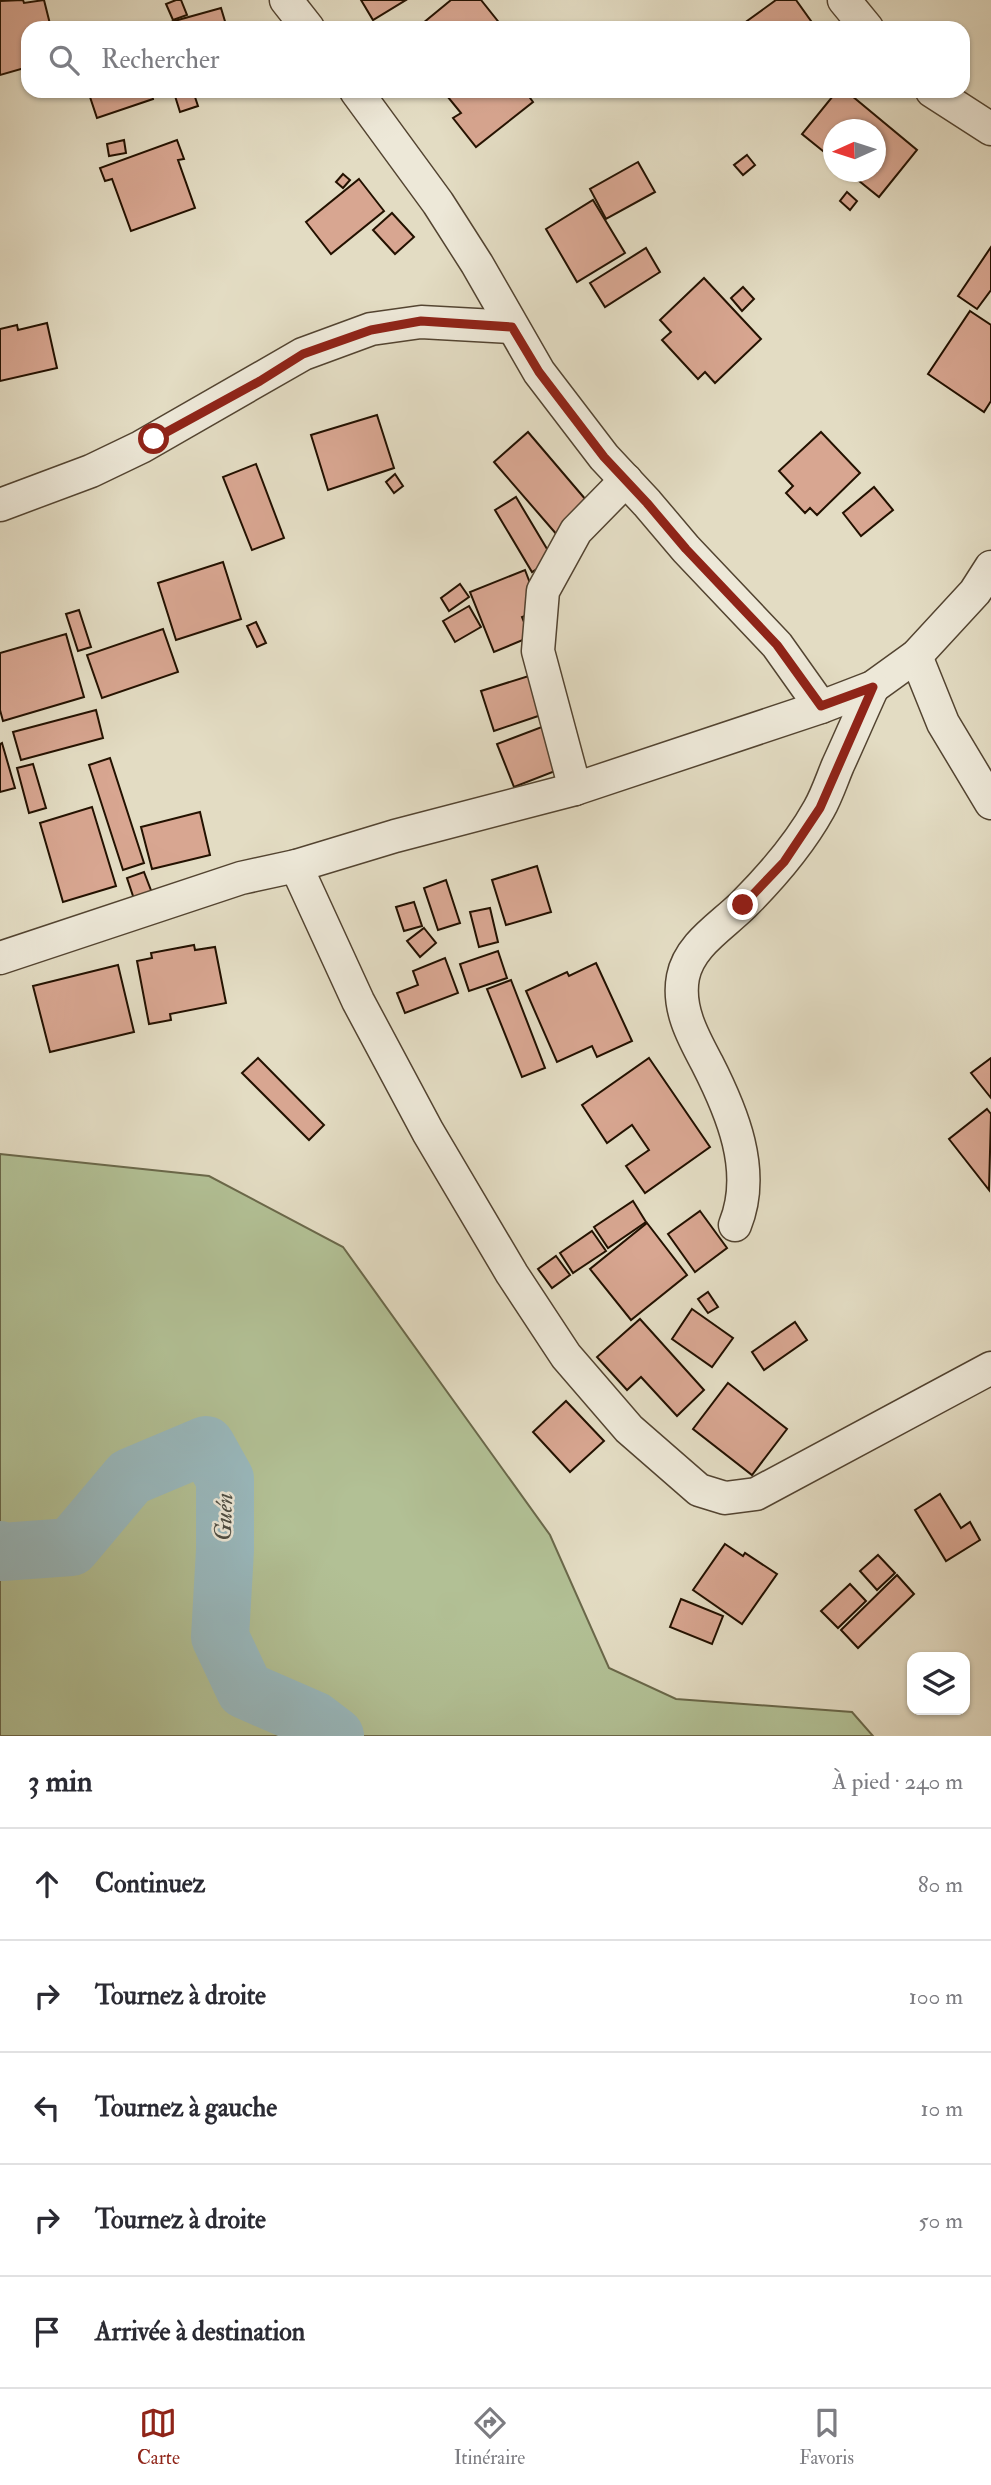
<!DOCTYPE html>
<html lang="fr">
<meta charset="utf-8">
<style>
:root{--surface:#fff;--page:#f7f7f7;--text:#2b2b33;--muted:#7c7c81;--line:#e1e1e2;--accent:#8f2418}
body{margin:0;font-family:"IM FELL Double Pica",serif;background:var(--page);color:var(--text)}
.controls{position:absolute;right:21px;bottom:21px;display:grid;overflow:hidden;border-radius:14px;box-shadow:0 2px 5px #0004}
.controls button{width:63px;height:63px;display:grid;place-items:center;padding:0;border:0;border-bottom:2px solid var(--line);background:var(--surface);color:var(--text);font:35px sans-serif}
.compass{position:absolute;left:823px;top:119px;width:63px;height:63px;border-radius:50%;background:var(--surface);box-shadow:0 2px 5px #0004;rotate:267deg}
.stop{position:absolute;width:21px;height:21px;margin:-16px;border:5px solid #8f2418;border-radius:50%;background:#fff}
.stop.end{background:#8f2418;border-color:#fff;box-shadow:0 2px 7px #0008}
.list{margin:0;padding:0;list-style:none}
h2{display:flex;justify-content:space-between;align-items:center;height:91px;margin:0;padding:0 28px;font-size:30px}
h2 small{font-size:23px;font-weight:400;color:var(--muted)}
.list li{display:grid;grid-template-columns:46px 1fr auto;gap:21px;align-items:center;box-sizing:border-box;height:112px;padding:0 28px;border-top:2px solid var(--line)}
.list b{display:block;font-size:26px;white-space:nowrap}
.list em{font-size:23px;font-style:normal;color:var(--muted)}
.icon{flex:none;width:38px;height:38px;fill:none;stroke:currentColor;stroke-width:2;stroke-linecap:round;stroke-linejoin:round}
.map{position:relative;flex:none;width:991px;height:1736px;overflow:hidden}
.search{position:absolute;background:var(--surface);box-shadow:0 2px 5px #0004;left:21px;right:21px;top:21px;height:77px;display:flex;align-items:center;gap:18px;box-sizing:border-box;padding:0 24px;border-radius:21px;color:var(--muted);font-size:26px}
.sheet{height:651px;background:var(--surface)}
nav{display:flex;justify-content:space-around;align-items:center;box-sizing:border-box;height:98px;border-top:2px solid var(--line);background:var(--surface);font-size:19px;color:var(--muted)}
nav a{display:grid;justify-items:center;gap:4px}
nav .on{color:var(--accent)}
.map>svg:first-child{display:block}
</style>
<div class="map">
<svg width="991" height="1736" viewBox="0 0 991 1736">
<rect width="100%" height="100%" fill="#e3dcc3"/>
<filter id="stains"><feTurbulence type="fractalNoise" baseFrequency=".00286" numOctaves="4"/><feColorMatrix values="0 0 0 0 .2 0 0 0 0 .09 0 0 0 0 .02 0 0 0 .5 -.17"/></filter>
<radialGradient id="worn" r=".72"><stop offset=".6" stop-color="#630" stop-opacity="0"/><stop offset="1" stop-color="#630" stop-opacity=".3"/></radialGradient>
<path fill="#b2c095" stroke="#6a684a" stroke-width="2" d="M0,1154L209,1176L343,1247L550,1535L609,1668L676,1699L852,1712L873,1736H0Z"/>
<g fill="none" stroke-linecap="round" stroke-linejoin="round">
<path stroke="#99b9be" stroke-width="58" d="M0,1550L2,1552L71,1547L130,1477L206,1445L225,1479V1550L220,1637L245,1690L314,1720L335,1736"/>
</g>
<g fill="#d8a691" stroke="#231100" stroke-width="2">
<path d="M23,0L24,3L44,0L51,28H28V67L0,75V1Z"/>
<path d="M176,0H181L187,15L173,20L166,4Z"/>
<path d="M361,0H406L373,20Z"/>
<path d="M451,0H481L501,25L497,28H417Z"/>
<path d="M776,0H796L816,28H742L740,26Z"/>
<path d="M221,8L227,28H161L160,25Z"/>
<path d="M88,91H151L153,99L97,118Z"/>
<path d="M193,91L198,106L180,112L175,96Z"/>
<path d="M443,91H525L533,102L476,147L453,118L461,113Z"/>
<path d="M837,91H846L917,150L879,197L848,172H876V130H834V160L802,134Z"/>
<path d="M124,140L126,153L109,156L107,144Z"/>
<path d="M177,140L184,159L178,160L195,208L131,231L112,179L105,181L100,168Z"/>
<path d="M747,155L755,165L743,175L734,165Z"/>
<path d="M638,162L655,192L606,219L590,189Z"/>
<path d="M343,174L350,180L343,188L336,182Z"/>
<path d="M359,179L384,211L331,254L306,222Z"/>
<path d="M847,192L857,201L850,210L840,201Z"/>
<path d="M593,200L625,253L577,282L546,229Z"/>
<path d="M392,213L414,237L395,254L373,230Z"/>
<path d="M991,247V290L977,309L958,296Z"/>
<path d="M646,248L660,272L605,307L590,283Z"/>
<path d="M704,278L761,339L715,383L705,372L698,379L662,340L671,332L660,320Z"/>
<path d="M743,287L754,299L742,311L731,298Z"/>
<path d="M970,311L991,325V401L984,412L928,374Z"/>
<path d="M47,323L57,368L0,381V329L17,325L18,330Z"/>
<path d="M377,415L394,468L328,490L311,435Z"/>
<path d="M528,432L592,507L558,536L494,462Z"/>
<path d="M821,432L860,473L817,515L810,508L805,513L786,493L793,486L779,471Z"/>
<path d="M256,464L284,538L252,550L223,477Z"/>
<path d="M395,474L403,486L394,493L386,482Z"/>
<path d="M874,487L893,510L861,536L843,513Z"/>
<path d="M516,497L553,559L532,572L495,510Z"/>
<path d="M223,562L241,619L176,640L158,583Z"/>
<path d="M525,570L533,591L535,612L522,617L530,637L494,652L470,592Z"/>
<path d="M460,584L469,597L449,611L441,598Z"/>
<path d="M469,606L481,627L455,642L443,621Z"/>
<path d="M79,610L91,647L78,651L66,614Z"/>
<path d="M256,622L266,643L257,647L247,626Z"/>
<path d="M163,629L178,672L102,698L87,655Z"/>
<path d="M66,634L84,697L3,721L0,710V653Z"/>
<path d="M532,675L544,714L494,731L481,691Z"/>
<path d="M96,710L103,738L21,760L13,732Z"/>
<path d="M547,725L563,768L514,787L497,744Z"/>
<path d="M2,743L15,788L0,792V744Z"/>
<path d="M110,758L144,863L123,870L89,765Z"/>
<path d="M33,764L46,808L29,813L17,768Z"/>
<path d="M92,807L116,886L63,902L40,823Z"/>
<path d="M200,812L210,855L152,869L141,827Z"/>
<path d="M537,866L551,912L506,925L492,880Z"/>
<path d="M144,872L152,893L134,899L127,878Z"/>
<path d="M446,880L460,923L438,930L424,888Z"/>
<path d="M414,902L422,926L404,931L396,907Z"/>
<path d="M490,908L498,942L479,947L470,912Z"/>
<path d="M424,928L436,943L420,957L407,941Z"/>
<path d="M194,945L195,950L215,947L226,1003L170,1014L171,1020L149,1024L137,961L152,958L151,953Z"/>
<path d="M498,951L507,978L469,991L460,964Z"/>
<path d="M445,958L458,993L405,1013L397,993L418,985L413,971Z"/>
<path d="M596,963L632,1041L597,1057L592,1046L557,1062L526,991L567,972L569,976Z"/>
<path d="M118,965L134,1032L50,1052L33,986Z"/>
<path d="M511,980L545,1068L522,1077L487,989Z"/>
<path d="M258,1058L324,1125L309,1140L242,1073Z"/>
<path d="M649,1058L710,1147L645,1193L626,1166L649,1150L632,1125L607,1143L582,1105Z"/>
<path d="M991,1058V1098L971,1073Z"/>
<path d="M987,1109L991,1114L989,1190L949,1139Z"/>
<path d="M633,1201L646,1222L608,1248L594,1227Z"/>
<path d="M700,1211L727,1248L695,1272L668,1234Z"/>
<path d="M647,1223L687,1275L631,1320L590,1269Z"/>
<path d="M592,1231L606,1251L573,1273L560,1253Z"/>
<path d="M556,1256L570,1275L552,1288L538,1269Z"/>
<path d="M708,1292L718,1307L708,1313L698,1299Z"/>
<path d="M692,1309L733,1338L712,1367L672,1339Z"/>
<path d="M640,1319L704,1390L677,1416L641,1377L627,1390L597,1357Z"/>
<path d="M795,1322L807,1340L764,1370L752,1352Z"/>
<path d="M728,1383L787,1429L752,1475L693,1429Z"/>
<path d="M566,1401L604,1441L570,1472L533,1432Z"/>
<path d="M940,1494L961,1528L970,1522L980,1540L946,1561L915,1510Z"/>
<path d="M725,1544L743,1556L745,1553L777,1574L742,1624L693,1590Z"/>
<path d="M878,1555L895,1573L877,1590L860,1571Z"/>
<path d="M897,1575L914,1594L858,1648L841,1630Z"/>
<path d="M850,1584L866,1601L838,1628L821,1611Z"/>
<path d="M681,1599L723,1616L712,1644L670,1627Z"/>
</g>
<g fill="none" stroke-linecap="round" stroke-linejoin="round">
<defs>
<g id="street">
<path d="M286,0L308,28"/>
<path d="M844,0L867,28"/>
<path d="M356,91L438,203L477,264L539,372L604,457L647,503L686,549L777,645L821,707"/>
<path d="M932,91L991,129"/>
<path d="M0,505L91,471L141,447L303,354L371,329L421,322L512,327"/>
<path d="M916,656L943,723L991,803"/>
<path d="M575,789L538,651L543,591L576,531L626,480"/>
<path d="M296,866L358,1001L428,1132L512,1274L566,1356L629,1429L699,1490L725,1498L756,1494L991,1368"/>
<path d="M0,958L241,878L296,866L395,836L575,789L821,707L873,687L916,656L975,592L991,567"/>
<path d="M735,1225C757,1171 732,1112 707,1063C693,1037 677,1008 683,977C689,945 722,926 743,905C772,876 799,845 819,809C827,795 832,779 838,765C850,739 861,713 873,687"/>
</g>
</defs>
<use href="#street" stroke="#534431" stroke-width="35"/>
<use href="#street" stroke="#ede8d8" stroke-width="32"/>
</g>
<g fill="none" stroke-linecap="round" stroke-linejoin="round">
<path stroke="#8f2418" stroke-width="9" d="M154,439L260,381L303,354L371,330L421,321L512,327L539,372L604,457L647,503L686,549L777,645L821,706L873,687L820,808L784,862L743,905"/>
</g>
<g text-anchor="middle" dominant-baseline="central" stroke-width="5" stroke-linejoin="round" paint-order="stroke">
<g font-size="24" font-style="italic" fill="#4c4c42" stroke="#ede8d8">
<text transform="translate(224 1517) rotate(-88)">Guén</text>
</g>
</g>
<rect width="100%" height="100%" filter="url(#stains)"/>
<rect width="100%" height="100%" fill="url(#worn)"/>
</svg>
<div class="controls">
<button><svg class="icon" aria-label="layers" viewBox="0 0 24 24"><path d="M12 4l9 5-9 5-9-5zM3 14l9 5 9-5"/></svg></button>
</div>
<svg class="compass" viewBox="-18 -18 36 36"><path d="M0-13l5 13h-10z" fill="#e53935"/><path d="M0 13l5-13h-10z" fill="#7c7c81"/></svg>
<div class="stop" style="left:154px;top:439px"></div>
<div class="stop end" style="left:743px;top:905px"></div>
<div class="search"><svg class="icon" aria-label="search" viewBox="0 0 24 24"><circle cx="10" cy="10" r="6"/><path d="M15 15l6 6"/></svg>Rechercher</div>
</div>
<section class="sheet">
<h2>3 min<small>À pied · 240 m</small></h2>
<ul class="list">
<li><svg class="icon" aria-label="ahead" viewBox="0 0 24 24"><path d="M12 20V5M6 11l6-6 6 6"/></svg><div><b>Continuez</b></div><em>80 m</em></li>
<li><svg class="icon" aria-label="right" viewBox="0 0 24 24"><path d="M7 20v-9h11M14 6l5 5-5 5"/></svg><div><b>Tournez à droite</b></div><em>100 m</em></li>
<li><svg class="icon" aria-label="left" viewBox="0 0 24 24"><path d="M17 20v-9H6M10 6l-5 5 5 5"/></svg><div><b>Tournez à gauche</b></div><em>10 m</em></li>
<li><svg class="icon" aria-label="right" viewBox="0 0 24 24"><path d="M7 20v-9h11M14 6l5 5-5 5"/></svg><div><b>Tournez à droite</b></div><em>50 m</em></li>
<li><svg class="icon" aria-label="arrive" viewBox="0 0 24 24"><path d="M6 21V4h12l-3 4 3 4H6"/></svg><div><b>Arrivée à destination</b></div></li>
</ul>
</section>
<nav>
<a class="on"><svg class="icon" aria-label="map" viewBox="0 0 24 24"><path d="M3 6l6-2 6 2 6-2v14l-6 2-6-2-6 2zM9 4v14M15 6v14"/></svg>Carte</a>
<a><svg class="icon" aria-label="directions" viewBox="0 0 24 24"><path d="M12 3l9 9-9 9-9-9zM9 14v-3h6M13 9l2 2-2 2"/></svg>Itinéraire</a>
<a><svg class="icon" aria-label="saved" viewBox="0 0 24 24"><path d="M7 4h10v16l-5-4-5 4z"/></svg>Favoris</a>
</nav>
